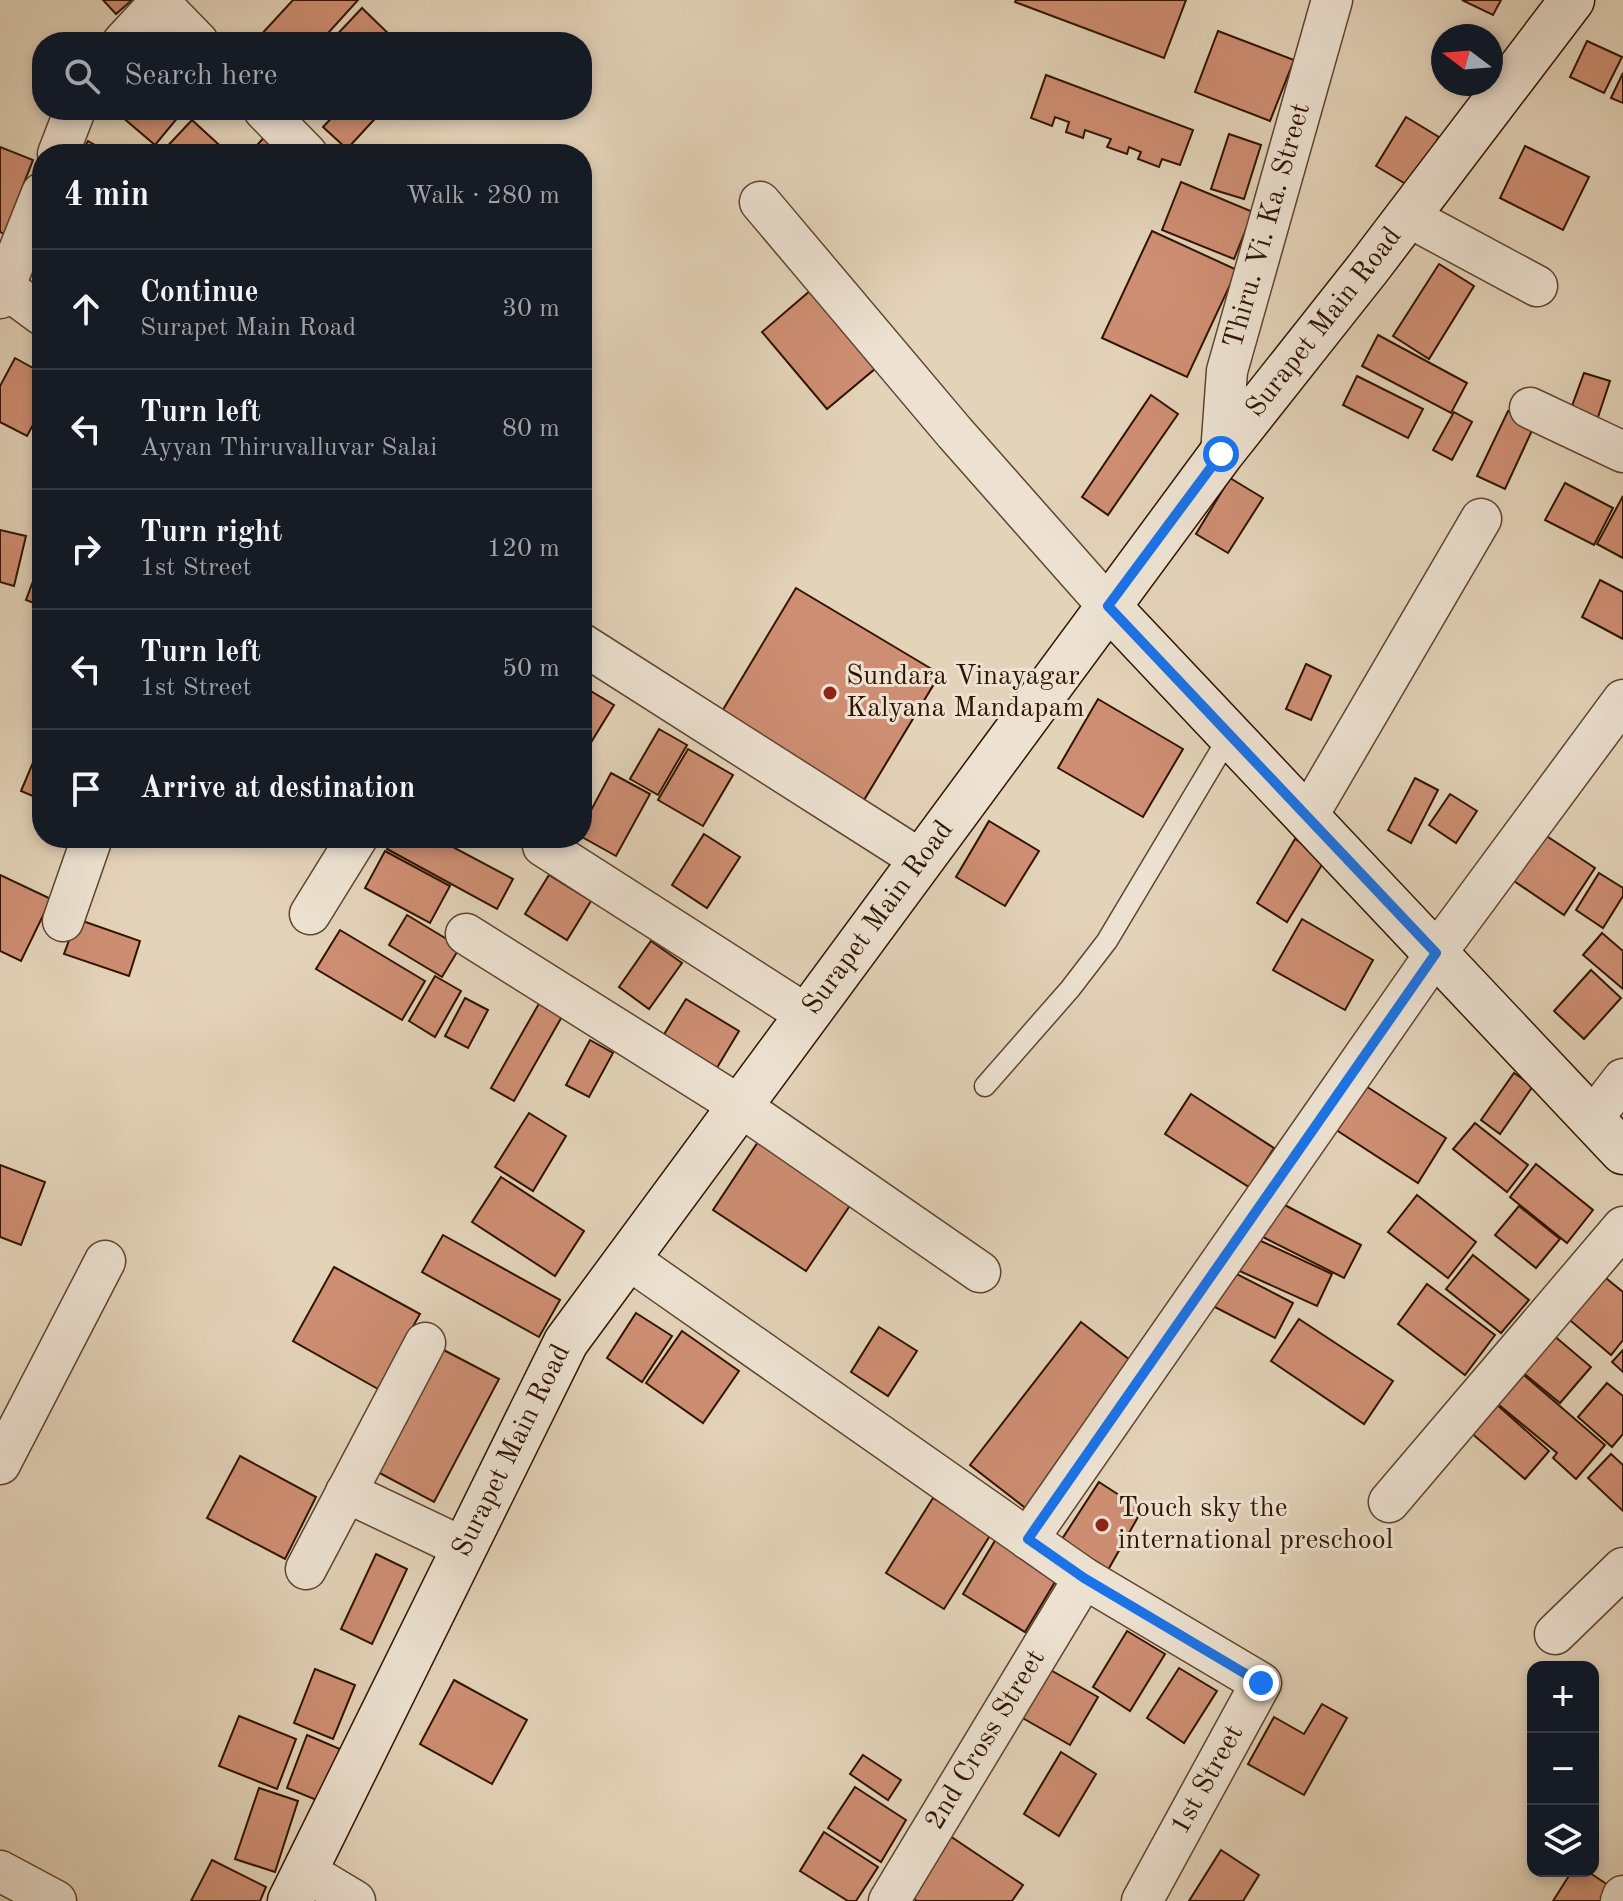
<!DOCTYPE html>
<meta charset="utf-8">
<style>
:root{--surface:#171b24;--page:#20242c;--text:#f1f3f6;--muted:#9ea1a6;--line:#363941}
body{margin:0;font-family:"Old Standard TT",serif;background:var(--page);color:var(--text)}
.controls{position:absolute;right:24px;bottom:24px;display:grid;overflow:hidden;border-radius:16px;box-shadow:0 4px 12px #0003}
.controls button{width:72px;height:72px;display:grid;place-items:center;padding:0;border:0;border-bottom:2px solid var(--line);background:var(--surface);color:var(--text);font:40px sans-serif}
.compass{position:absolute;left:1431px;top:24px;width:72px;height:72px;border-radius:50%;background:var(--surface);box-shadow:0 4px 12px #0003;rotate:286deg}
.stop{position:absolute;width:24px;height:24px;margin:-18px;border:6px solid #1a73e8;border-radius:50%;background:#fff}
.stop.end{background:#1a73e8;border-color:#fff;box-shadow:0 2px 8px #0008}
.list{margin:0;padding:0;list-style:none}
h2{display:flex;justify-content:space-between;align-items:center;height:104px;margin:0;padding:0 32px;font-size:34px}
h2 small{font-size:26px;font-weight:400;color:var(--muted)}
.list li{display:grid;grid-template-columns:52px 1fr auto;gap:24px;align-items:center;box-sizing:border-box;height:120px;padding:0 32px;border-top:2px solid var(--line)}
.list b{display:block;font-size:30px;white-space:nowrap}
.list p{margin:0;font-size:26px;white-space:nowrap;color:var(--muted)}
.list em{font-size:26px;font-style:normal;color:var(--muted)}
.icon{flex:none;width:44px;height:44px;fill:none;stroke:currentColor;stroke-width:2;stroke-linecap:round;stroke-linejoin:round}
.map{position:relative;flex:none;width:1623px;height:1901px;overflow:hidden}
.search{position:absolute;background:var(--surface);box-shadow:0 4px 12px #0003;left:32px;top:32px;width:560px;height:88px;display:flex;align-items:center;gap:20px;box-sizing:border-box;padding:0 28px;border-radius:32px;color:var(--muted);font-size:30px}
.panel{position:absolute;background:var(--surface);box-shadow:0 4px 12px #0003;left:32px;top:144px;width:560px;height:704px;border-radius:32px}
.map>svg:first-child{display:block}
</style>
<div class="map">
<svg width="1623" height="1901" viewBox="0 0 1623 1901">
<rect width="100%" height="100%" fill="#e3d3b9"/>
<filter id="stains"><feTurbulence type="fractalNoise" baseFrequency=".0025" numOctaves="4"/><feColorMatrix values="0 0 0 0 .2 0 0 0 0 .09 0 0 0 0 .02 0 0 0 .5 -.17"/></filter>
<radialGradient id="worn" r=".72"><stop offset=".6" stop-color="#630" stop-opacity="0"/><stop offset="1" stop-color="#630" stop-opacity=".3"/></radialGradient>
<g fill="#ce8e73" stroke="#311400" stroke-width="2">
<path d="M103,0H132L116,14Z"/>
<path d="M293,0H358L320,42H262L258,38Z"/>
<path d="M1016,0H1186L1164,58L1015,2Z"/>
<path d="M1462,0H1501L1493,15Z"/>
<path d="M362,8L395,40L393,42H330Z"/>
<path d="M1218,31L1294,60L1270,121L1195,92Z"/>
<path d="M1587,41L1622,57L1604,93L1570,77Z"/>
<path d="M1623,73V103L1611,98Z"/>
<path d="M1046,75L1193,130L1180,165L1162,159L1159,167L1138,159L1141,152L1129,147L1127,154L1107,147L1111,139L1085,130L1083,138L1066,132L1069,122L1055,117L1052,126L1031,118Z"/>
<path d="M114,110H184L155,145Z"/>
<path d="M339,110H383L347,149L323,127Z"/>
<path d="M1406,117L1439,137L1409,186L1376,166Z"/>
<path d="M192,120L229,154H160Z"/>
<path d="M269,132L288,154H249Z"/>
<path d="M1229,134L1261,145L1244,199L1211,189Z"/>
<path d="M88,141L111,154H80Z"/>
<path d="M1525,146L1589,177L1563,230L1500,198Z"/>
<path d="M0,147L33,160L4,234L0,232Z"/>
<path d="M1181,182L1253,212L1234,259L1162,230Z"/>
<path d="M1152,231L1237,270L1187,377L1102,338Z"/>
<path d="M1439,264L1474,286L1429,359L1393,336Z"/>
<path d="M811,290L876,368L827,409L762,332Z"/>
<path d="M1378,335L1467,383L1451,413L1362,366Z"/>
<path d="M15,358L42,373V408L27,436L0,422V386Z"/>
<path d="M1584,373L1610,381L1595,426L1568,417Z"/>
<path d="M1357,376L1423,409L1408,438L1343,405Z"/>
<path d="M1151,395L1178,414L1108,515L1082,497Z"/>
<path d="M1508,411L1535,424L1505,489L1477,476Z"/>
<path d="M1454,412L1472,422L1452,460L1433,450Z"/>
<path d="M1230,478L1263,498L1228,553L1196,534Z"/>
<path d="M1565,483L1613,508L1594,545L1545,520Z"/>
<path d="M1623,496V558L1597,544Z"/>
<path d="M0,530L26,536L14,586L0,582Z"/>
<path d="M42,557V606L26,600Z"/>
<path d="M1600,580L1623,592V639L1582,617Z"/>
<path d="M796,588L940,674L864,800L721,713Z"/>
<path d="M1306,664L1331,676L1311,720L1286,709Z"/>
<path d="M584,687L614,705L582,757V691Z"/>
<path d="M1098,699L1183,749L1143,817L1058,768Z"/>
<path d="M659,729L687,745L658,795L630,779Z"/>
<path d="M40,746L42,747V800L21,791Z"/>
<path d="M688,749L733,775L703,826L658,800Z"/>
<path d="M611,773L650,794L616,856L582,837V827Z"/>
<path d="M1415,778L1438,790L1411,843L1388,830Z"/>
<path d="M1450,794L1477,811L1456,843L1429,825Z"/>
<path d="M989,821L1039,851L1005,906L956,877Z"/>
<path d="M1542,833L1595,868L1564,915L1511,879Z"/>
<path d="M704,834L740,857L707,908L672,885Z"/>
<path d="M393,838H436L513,879L497,909L387,849Z"/>
<path d="M1295,839L1326,858L1287,922L1257,903Z"/>
<path d="M385,851L450,886L430,923L365,888Z"/>
<path d="M1599,873L1623,888V896L1603,928L1576,910Z"/>
<path d="M0,875L51,899L21,961L0,951Z"/>
<path d="M549,875L591,901L567,940L525,914Z"/>
<path d="M407,915L460,947L442,977L389,945Z"/>
<path d="M77,919L140,941L129,976L64,954Z"/>
<path d="M1302,919L1373,960L1345,1010L1273,970Z"/>
<path d="M340,930L425,981L402,1020L316,969Z"/>
<path d="M1602,933L1623,951V989L1583,955Z"/>
<path d="M651,941L682,963L649,1009L619,987Z"/>
<path d="M1591,970L1621,998L1584,1039L1554,1011Z"/>
<path d="M435,976L461,991L435,1037L409,1021Z"/>
<path d="M465,998L488,1010L468,1048L445,1036Z"/>
<path d="M686,999L739,1031L712,1076L658,1044Z"/>
<path d="M541,1000L564,1013L514,1101L491,1088Z"/>
<path d="M590,1040L613,1053L589,1097L566,1085Z"/>
<path d="M1514,1073L1533,1086L1500,1134L1481,1120Z"/>
<path d="M1355,1079L1446,1138L1418,1183L1327,1124Z"/>
<path d="M1191,1094L1274,1148L1249,1187L1165,1134Z"/>
<path d="M529,1113L566,1136L533,1191L495,1167Z"/>
<path d="M1475,1123L1528,1165L1507,1192L1453,1149Z"/>
<path d="M760,1139L853,1201L806,1271L713,1210Z"/>
<path d="M1536,1164L1593,1210L1567,1243L1510,1197Z"/>
<path d="M0,1165L45,1182L21,1245L0,1237Z"/>
<path d="M501,1177L584,1231L555,1276L472,1222Z"/>
<path d="M1417,1195L1476,1242L1448,1278L1388,1232Z"/>
<path d="M1279,1202L1361,1245L1344,1278L1261,1236Z"/>
<path d="M1519,1206L1560,1239L1536,1268L1495,1235Z"/>
<path d="M443,1235L560,1300L539,1337L422,1272Z"/>
<path d="M1248,1235L1332,1274L1317,1306L1233,1268Z"/>
<path d="M1473,1255L1529,1300L1501,1333L1446,1289Z"/>
<path d="M334,1267L420,1314L378,1389L293,1341Z"/>
<path d="M1227,1269L1293,1303L1275,1338L1209,1304Z"/>
<path d="M1601,1274L1623,1292V1340L1611,1355L1565,1316Z"/>
<path d="M1427,1284L1495,1335L1465,1375L1398,1324Z"/>
<path d="M636,1313L672,1336L642,1382L607,1358Z"/>
<path d="M1299,1319L1393,1381L1364,1424L1271,1361Z"/>
<path d="M1081,1322L1139,1367L1028,1510L970,1465Z"/>
<path d="M879,1327L917,1351L888,1396L851,1372Z"/>
<path d="M682,1331L739,1371L703,1423L646,1383Z"/>
<path d="M1552,1334L1591,1367L1560,1403L1521,1371Z"/>
<path d="M438,1347L499,1379L434,1502L374,1470Z"/>
<path d="M1623,1350V1372L1612,1362Z"/>
<path d="M1518,1370L1605,1445L1576,1479L1553,1458L1557,1453L1493,1400Z"/>
<path d="M1607,1383L1623,1396V1434L1612,1447L1578,1417Z"/>
<path d="M1495,1403L1549,1451L1525,1479L1470,1432Z"/>
<path d="M1611,1454L1623,1465V1511L1588,1478Z"/>
<path d="M240,1456L316,1497L285,1559L207,1518Z"/>
<path d="M1099,1482L1142,1510L1108,1570L1062,1539Z"/>
<path d="M933,1498L991,1534L944,1609L886,1573Z"/>
<path d="M996,1539L1058,1577L1025,1632L963,1594Z"/>
<path d="M376,1554L407,1569L372,1644L341,1629Z"/>
<path d="M1127,1631L1165,1654L1130,1711L1093,1687Z"/>
<path d="M1047,1668L1098,1697L1070,1745L1019,1716Z"/>
<path d="M1179,1668L1217,1691L1184,1743L1147,1718Z"/>
<path d="M315,1669L355,1685L333,1739L294,1723Z"/>
<path d="M454,1680L527,1720L492,1784L420,1744Z"/>
<path d="M1322,1704L1347,1718L1304,1795L1248,1764L1274,1717L1304,1734Z"/>
<path d="M239,1716L296,1739L277,1789L219,1766Z"/>
<path d="M307,1735L340,1749L319,1801L287,1788Z"/>
<path d="M1061,1752L1096,1774L1059,1836L1024,1814Z"/>
<path d="M863,1755L901,1780L888,1800L850,1774Z"/>
<path d="M855,1787L906,1820L881,1862L828,1828Z"/>
<path d="M259,1788L298,1801L275,1872L235,1859Z"/>
<path d="M824,1832L878,1867L856,1901H848L800,1871Z"/>
<path d="M947,1834L1023,1885L1012,1901H917L907,1894Z"/>
<path d="M1221,1850L1259,1875L1243,1901H1189Z"/>
<path d="M212,1860L266,1887L260,1901H191Z"/>
<path d="M1572,1871H1587L1614,1889L1607,1901H1553Z"/>
</g>
<g fill="none" stroke-linecap="round" stroke-linejoin="round">
<defs>
<path id="lane" d="M985,1086L1070,989L1107,941L1230,735"/>
<g id="street">
<path d="M159,2L198,42"/>
<path d="M123,42L162,0"/>
<path d="M264,110L307,154"/>
<path d="M58,154L75,110"/>
<path d="M760,202L955,433L1108,606"/>
<path d="M1407,216L1537,286"/>
<path d="M0,284L42,315"/>
<path d="M0,298L42,193"/>
<path d="M1530,408L1623,452"/>
<path id="s1" d="M1221,454L1227,371L1332,0"/>
<path d="M582,644L921,860"/>
<path d="M1307,817L1481,519"/>
<path d="M543,846L807,1015"/>
<path d="M310,914L357,838"/>
<path d="M63,921L92,838"/>
<path d="M466,934L740,1106L980,1272"/>
<path d="M1593,1118L1623,1079"/>
<path d="M627,1258L1084,1578L1261,1683L1142,1901"/>
<path d="M0,1464L105,1261"/>
<path d="M346,1492L464,1548"/>
<path d="M1389,1502L1623,1227"/>
<path d="M1028,1539L1436,953L1623,700"/>
<path d="M306,1569L425,1343"/>
<path d="M1555,1634L1623,1568"/>
<path d="M0,1871L56,1901"/>
<path d="M305,1871L355,1901"/>
<path id="s2" d="M889,1901L1084,1578"/>
<path d="M1621,1901L1623,1896"/>
</g>
<g id="secondary">
<path d="M1108,606L1623,1152"/>
<path id="s3" d="M290,1901L566,1342L1221,454L1369,267L1572,0"/>
</g>
</defs>
<use href="#lane" stroke="#5e442e" stroke-width="23"/>
<use href="#street" stroke="#5e442e" stroke-width="43"/>
<use href="#secondary" stroke="#311400" stroke-width="47"/>
<use href="#lane" stroke="#ede2d2" stroke-width="20"/>
<use href="#street" stroke="#ede2d2" stroke-width="40"/>
<use href="#secondary" stroke="#ede2d2" stroke-width="44"/>
</g>
<g fill="none" stroke-linecap="round" stroke-linejoin="round">
<path stroke="#1a73e8" stroke-width="10" d="M1221,454L1108,606L1436,953L1028,1539L1084,1578L1261,1683"/>
</g>
<g fill="#8f2418" stroke="#ede2d2" stroke-width="3">
<circle cx="830" cy="693" r="8"/>
<circle cx="1102" cy="1525" r="8"/>
</g>
<g text-anchor="middle" dominant-baseline="central" stroke-width="6" stroke-linejoin="round" paint-order="stroke">
<g font-size="28" fill="#311400" stroke="#ede2d2">
<text stroke="none"><textPath href="#s1" startOffset="234">Thiru. Vi. Ka. Street</textPath></text>
<text stroke="none"><textPath href="#s3" startOffset="1894">Surapet Main Road</textPath></text>
<text stroke="none"><textPath href="#s3" startOffset="1150">Surapet Main Road</textPath></text>
<text stroke="none"><textPath href="#s3" startOffset="502">Surapet Main Road</textPath></text>
<text stroke="none"><textPath href="#s2" startOffset="188">2nd Cross Street</textPath></text>
<text transform="translate(1208 1780) rotate(-61)">1st Street</text>
</g>
<g font-size="28" fill="#311400" stroke="#ede2d2" text-anchor="start">
<text x="846" y="677">Sundara Vinayagar<tspan x="846" dy="32">Kalyana Mandapam</tspan></text>
<text x="1118" y="1509">Touch sky the<tspan x="1118" dy="32">international preschool</tspan></text>
</g>
</g>
<rect width="100%" height="100%" filter="url(#stains)"/>
<rect width="100%" height="100%" fill="url(#worn)"/>
</svg>
<div class="controls">
<button>+</button>
<button>−</button>
<button><svg class="icon" aria-label="layers" viewBox="0 0 24 24"><path d="M12 4l9 5-9 5-9-5zM3 14l9 5 9-5"/></svg></button>
</div>
<svg class="compass" viewBox="-18 -18 36 36"><path d="M0-13l5 13h-10z" fill="#e53935"/><path d="M0 13l5-13h-10z" fill="#9ea1a6"/></svg>
<div class="stop" style="left:1221px;top:454px"></div>
<div class="stop end" style="left:1261px;top:1683px"></div>
<div class="search"><svg class="icon" aria-label="search" viewBox="0 0 24 24"><circle cx="10" cy="10" r="6"/><path d="M15 15l6 6"/></svg>Search here</div>
<section class="panel">
<h2>4 min<small>Walk · 280 m</small></h2>
<ul class="list">
<li><svg class="icon" aria-label="ahead" viewBox="0 0 24 24"><path d="M12 20V5M6 11l6-6 6 6"/></svg><div><b>Continue</b><p>Surapet Main Road</p></div><em>30 m</em></li>
<li><svg class="icon" aria-label="left" viewBox="0 0 24 24"><path d="M17 20v-9H6M10 6l-5 5 5 5"/></svg><div><b>Turn left</b><p>Ayyan Thiruvalluvar Salai</p></div><em>80 m</em></li>
<li><svg class="icon" aria-label="right" viewBox="0 0 24 24"><path d="M7 20v-9h11M14 6l5 5-5 5"/></svg><div><b>Turn right</b><p>1st Street</p></div><em>120 m</em></li>
<li><svg class="icon" aria-label="left" viewBox="0 0 24 24"><path d="M17 20v-9H6M10 6l-5 5 5 5"/></svg><div><b>Turn left</b><p>1st Street</p></div><em>50 m</em></li>
<li><svg class="icon" aria-label="arrive" viewBox="0 0 24 24"><path d="M6 21V4h12l-3 4 3 4H6"/></svg><div><b>Arrive at destination</b></div></li>
</ul>
</section>
</div>
